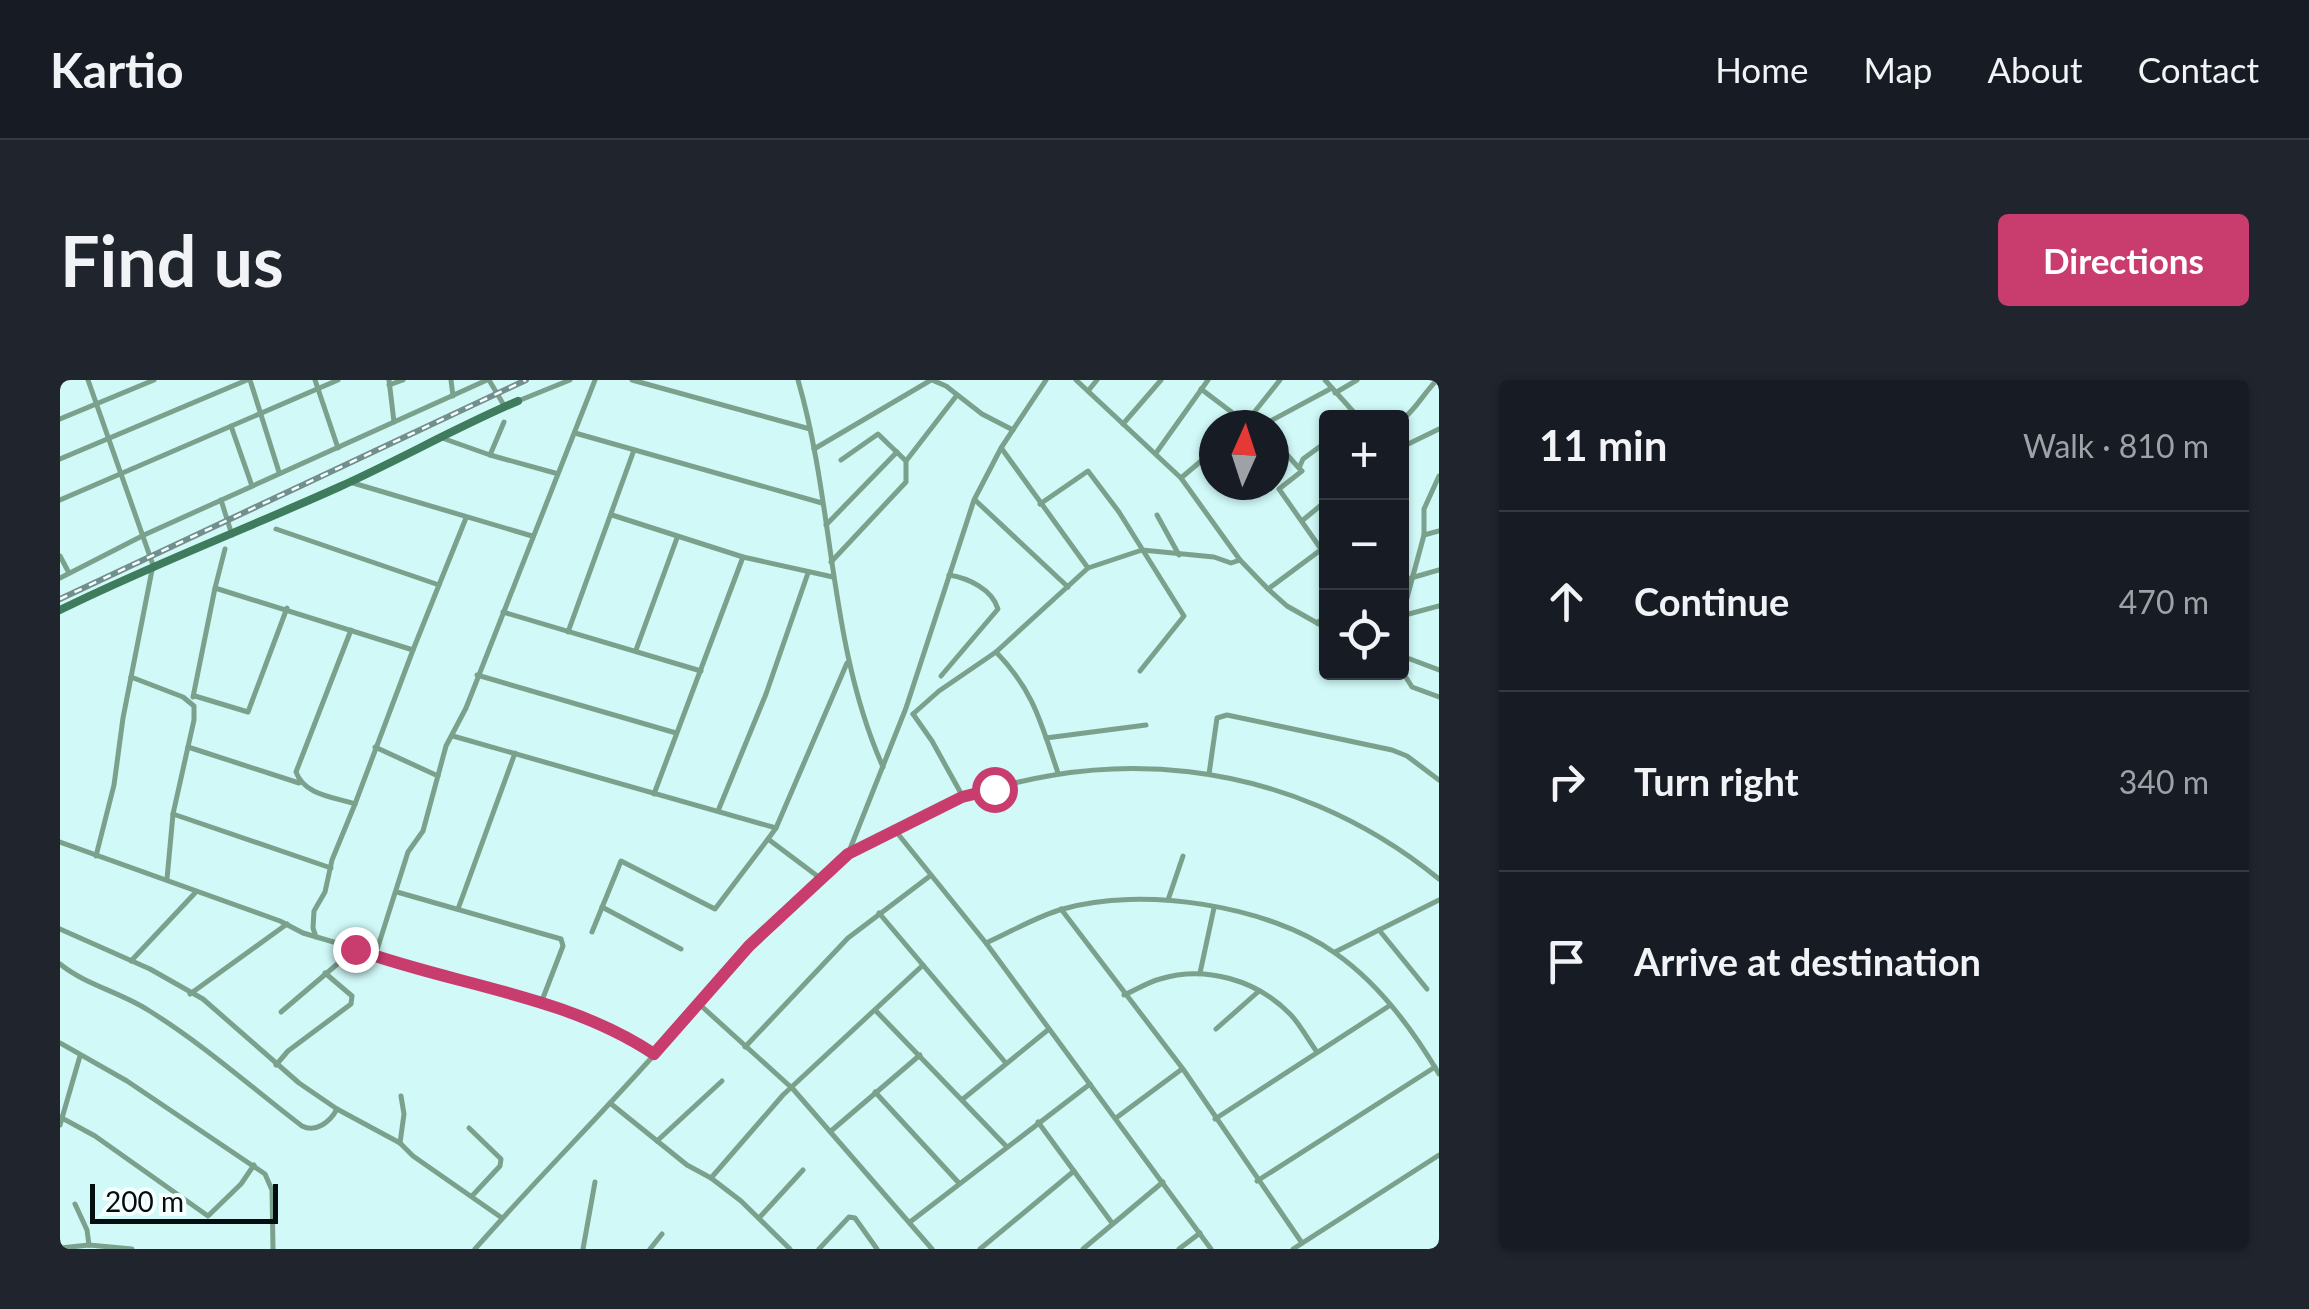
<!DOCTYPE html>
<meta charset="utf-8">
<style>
:root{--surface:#171b24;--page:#20242c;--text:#f1f3f6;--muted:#9ea1a6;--line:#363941;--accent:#c93d6e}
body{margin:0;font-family:Lato,sans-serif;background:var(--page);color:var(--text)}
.controls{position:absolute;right:30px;top:30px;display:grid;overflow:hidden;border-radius:10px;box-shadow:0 2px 8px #0004}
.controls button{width:90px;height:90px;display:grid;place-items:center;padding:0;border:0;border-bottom:2px solid var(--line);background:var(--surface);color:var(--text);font:50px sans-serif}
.compass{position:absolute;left:1139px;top:30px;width:90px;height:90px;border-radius:50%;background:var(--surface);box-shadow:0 2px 8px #0004;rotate:3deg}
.scale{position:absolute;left:30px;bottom:25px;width:188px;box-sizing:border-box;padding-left:10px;border:5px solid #020f0e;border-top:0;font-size:28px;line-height:35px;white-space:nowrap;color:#020f0e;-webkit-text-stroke:8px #f7ffff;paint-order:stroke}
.stop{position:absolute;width:30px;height:30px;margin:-22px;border:8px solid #c93d6e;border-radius:50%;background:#fff}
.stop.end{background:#c93d6e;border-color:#fff;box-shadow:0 2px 10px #0008}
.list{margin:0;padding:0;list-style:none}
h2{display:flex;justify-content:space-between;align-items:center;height:130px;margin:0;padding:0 40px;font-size:42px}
h2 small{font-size:32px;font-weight:400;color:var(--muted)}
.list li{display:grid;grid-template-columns:65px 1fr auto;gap:30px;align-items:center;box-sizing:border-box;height:180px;padding:0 40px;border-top:2px solid var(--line)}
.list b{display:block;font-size:38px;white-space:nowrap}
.list em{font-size:32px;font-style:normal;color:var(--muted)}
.icon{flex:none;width:55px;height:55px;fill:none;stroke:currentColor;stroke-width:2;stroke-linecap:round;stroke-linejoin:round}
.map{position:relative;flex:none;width:1379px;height:869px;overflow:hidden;border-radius:10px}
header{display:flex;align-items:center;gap:60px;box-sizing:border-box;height:140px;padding:0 50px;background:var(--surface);border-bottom:2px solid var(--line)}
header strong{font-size:48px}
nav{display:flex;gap:55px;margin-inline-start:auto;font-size:35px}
.intro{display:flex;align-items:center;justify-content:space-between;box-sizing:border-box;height:240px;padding:0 60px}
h1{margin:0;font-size:70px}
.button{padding:25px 45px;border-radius:10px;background:var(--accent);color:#fff;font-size:35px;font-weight:700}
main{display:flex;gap:60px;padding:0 60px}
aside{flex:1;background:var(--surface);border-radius:10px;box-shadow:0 2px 8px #0004}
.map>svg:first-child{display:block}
</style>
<header>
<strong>Kartio</strong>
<nav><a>Home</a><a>Map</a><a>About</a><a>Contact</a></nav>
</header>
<div class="intro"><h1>Find us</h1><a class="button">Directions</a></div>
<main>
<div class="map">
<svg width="1379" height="869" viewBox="0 0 1379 869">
<rect width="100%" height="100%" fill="#d0f9f8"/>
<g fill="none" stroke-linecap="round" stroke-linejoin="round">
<g stroke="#7ba18c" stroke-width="5">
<path d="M28,0L93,185L63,338L54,405L36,476"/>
<path d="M190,0L219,92"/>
<path d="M255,0L278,68"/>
<path d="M329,0L334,42"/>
<path d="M391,0L393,16"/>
<path d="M429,0L445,27"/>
<path d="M572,0L750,49"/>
<path d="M738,0C775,128 768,263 823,387"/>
<path d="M872,0L886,6L922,34L953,50"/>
<path d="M1016,0L1121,98L1180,180L1208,209L1227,226L1266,248"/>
<path d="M1265,0L1299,38"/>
<path d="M329,5L343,0"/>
<path d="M1141,9L1186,43"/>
<path d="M1028,11L1037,0"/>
<path d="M1275,13L1297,0"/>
<path d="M458,21L510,0"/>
<path d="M0,39L94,0"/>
<path d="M1342,40C1356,29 1364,13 1377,0"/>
<path d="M1063,44L1101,0"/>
<path d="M1184,45L1220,0"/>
<path d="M1203,45L1270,9"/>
<path d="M171,46L192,106"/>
<path d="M515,53L762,123"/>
<path d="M382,58L430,75L444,42"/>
<path d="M1214,60L1238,87"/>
<path d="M1342,67L1379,49"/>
<path d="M754,69L871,0"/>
<path d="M942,69L1028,188"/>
<path d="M1096,73L1148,0"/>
<path d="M430,75L495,93"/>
<path d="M0,79L187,0"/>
<path d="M781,80L818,54L846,81"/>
<path d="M1121,98L1154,70"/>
<path d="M293,103L472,156"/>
<path d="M0,120L278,0"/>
<path d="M161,120L172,155"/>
<path d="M915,120L1008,207"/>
<path d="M980,124L1028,91L1059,132L1124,236L1080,291"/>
<path d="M552,135L683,177L773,197"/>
<path d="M1097,135L1119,175"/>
<path d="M1243,140L1266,121"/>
<path d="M766,145L837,72"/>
<path d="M216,149L379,205L406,138"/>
<path d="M1364,155L1379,151"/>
<path d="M165,169L155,208L353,270L379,205"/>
<path d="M1261,169L1219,109L1242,91L1239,88L1243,79L1266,62"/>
<path d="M0,176L9,193"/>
<path d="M771,182L846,102V81L897,15"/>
<path d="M0,198L84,155L427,0"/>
<path d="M1351,198L1379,190"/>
<path d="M1208,209L1266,166"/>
<path d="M443,232L641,291"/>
<path d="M1345,235L1379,226"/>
<path d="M1257,243L1266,236"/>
<path d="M508,252L574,70"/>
<path d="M1342,259L1344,229L1364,155V129L1379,96"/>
<path d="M576,270L617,158"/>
<path d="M936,272C974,311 981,343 998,393"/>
<path d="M1342,276L1379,290"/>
<path d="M1342,291L1352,307L1379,317"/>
<path d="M417,295L616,353"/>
<path d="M881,296L938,229C932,209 908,198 889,195"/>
<path d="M71,297L123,317L134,326V340L113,434L107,499"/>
<path d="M135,316L188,332L227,228"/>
<path d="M133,317L155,208"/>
<path d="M853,334L879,311L936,272L1028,188L1082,170L1154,177L1171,183L1180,180"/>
<path d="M853,334L872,361L903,417"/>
<path d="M393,356L716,448L787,283"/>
<path d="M986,358L1086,345"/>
<path d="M128,367L239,403"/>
<path d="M315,367L378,396"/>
<path d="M1149,394L1157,338L1167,335L1332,370L1347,376L1379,400"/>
<path d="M594,414L683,177"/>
<path d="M295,424L353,270"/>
<path d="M658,431L706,314L748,193"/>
<path d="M113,434L271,488"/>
<path d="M716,448L708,459L760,498"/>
<path d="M834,449L926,563L1151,869"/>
<path d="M0,462L220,541L243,553L481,623L575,662L593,674"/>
<path d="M788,474L846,328L914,120L941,68L986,0"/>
<path d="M337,512L501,559L503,566L481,623"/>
<path d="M1108,520L1123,476"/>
<path d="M542,527L621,569"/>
<path d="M398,529L455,373"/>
<path d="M1001,529L1123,689L1242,863"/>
<path d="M819,533L945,682"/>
<path d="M0,549L90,589L143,619L239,703L277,729L340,763L353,776L442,838"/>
<path d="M1319,550L1367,609"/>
<path d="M532,552L561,481L655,529L708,459"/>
<path d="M256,557L253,548L254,531L265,512L272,480L295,424C274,417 244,415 236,392L291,250"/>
<path d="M926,563C951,552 977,536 1003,529C1081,506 1208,525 1275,573C1317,602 1353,650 1379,694"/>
<path d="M1275,572L1379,520"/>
<path d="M315,576L348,472L363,451L386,366L406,328L535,0"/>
<path d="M71,581L135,513"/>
<path d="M0,584C26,605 60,612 88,630C143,664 191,707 242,746C256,753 270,742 277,729"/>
<path d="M1140,593L1154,528"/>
<path d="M130,614L227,544"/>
<path d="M1064,615C1076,610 1088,602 1100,599C1145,585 1197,600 1230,634C1240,644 1248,660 1257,672"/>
<path d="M638,623L733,709L872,869"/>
<path d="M816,631L946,766"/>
<path d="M221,632L295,569"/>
<path d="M1156,649L1199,611"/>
<path d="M0,663L67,701L205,794L212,810L213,869"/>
<path d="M685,667L788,558L870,496"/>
<path d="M216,685L228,671L291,624L292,616L265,593"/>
<path d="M815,712L898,802"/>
<path d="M903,719L989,649"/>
<path d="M550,723L627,785L651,798L681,821L730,869"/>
<path d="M0,737L35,756L148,836L181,804L194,785"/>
<path d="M1056,738L1122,689"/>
<path d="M1155,739L1329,626"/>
<path d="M978,742L1052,843"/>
<path d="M0,745L20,676"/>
<path d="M409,748L441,779L440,786L412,816"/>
<path d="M771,751L860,675"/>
<path d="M597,761L662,701"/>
<path d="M340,763L344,734L341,716"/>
<path d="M651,798L723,715L863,585"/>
<path d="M1197,801L1375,687"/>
<path d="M15,824L27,850L29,865"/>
<path d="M699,838L743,790"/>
<path d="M850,842L1030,704"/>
<path d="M0,868L29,865L72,869"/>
<path d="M415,869C473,803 535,741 594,675C641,622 686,569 738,520C754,505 769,487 787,474C809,458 837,448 861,436C1034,356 1230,377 1379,499"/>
<path d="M523,869L535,802"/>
<path d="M590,869L602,854"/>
<path d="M759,869L789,837L795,838L817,869"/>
<path d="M920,869L1014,791"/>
<path d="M1023,869L1103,802"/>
<path d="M1119,869L1140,853"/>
<path d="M1233,869L1379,775"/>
</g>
<path stroke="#3f7b5d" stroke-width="8" d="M0,230C91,185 186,149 279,107C339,80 397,47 458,21"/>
<defs>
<path id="rail" d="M0,219L466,0"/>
</defs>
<use href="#rail" stroke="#728e8d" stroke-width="6"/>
<use href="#rail" stroke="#f7ffff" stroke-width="2.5" stroke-dasharray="8" stroke-linecap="butt"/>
</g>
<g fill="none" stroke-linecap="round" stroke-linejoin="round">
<path stroke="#c93d6e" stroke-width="12" d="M295,569C393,605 506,615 594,674L689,566L788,474L902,417L934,409"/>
</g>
</svg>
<div class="controls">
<button>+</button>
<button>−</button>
<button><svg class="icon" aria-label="locate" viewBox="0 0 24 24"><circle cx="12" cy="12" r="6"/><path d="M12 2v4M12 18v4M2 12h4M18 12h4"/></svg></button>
</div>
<svg class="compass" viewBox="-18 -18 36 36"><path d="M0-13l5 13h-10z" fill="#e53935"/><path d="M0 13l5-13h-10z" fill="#9ea1a6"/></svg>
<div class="scale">200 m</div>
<div class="stop" style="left:934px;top:409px"></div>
<div class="stop end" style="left:295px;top:569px"></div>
</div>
<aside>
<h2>11 min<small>Walk · 810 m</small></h2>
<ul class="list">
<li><svg class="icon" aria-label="ahead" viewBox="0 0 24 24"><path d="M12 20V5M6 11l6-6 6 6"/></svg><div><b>Continue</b></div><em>470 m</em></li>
<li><svg class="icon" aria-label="right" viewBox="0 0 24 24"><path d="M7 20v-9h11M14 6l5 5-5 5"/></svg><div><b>Turn right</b></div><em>340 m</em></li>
<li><svg class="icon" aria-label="arrive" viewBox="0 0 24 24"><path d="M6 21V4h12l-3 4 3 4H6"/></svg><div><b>Arrive at destination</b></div></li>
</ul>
</aside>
</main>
